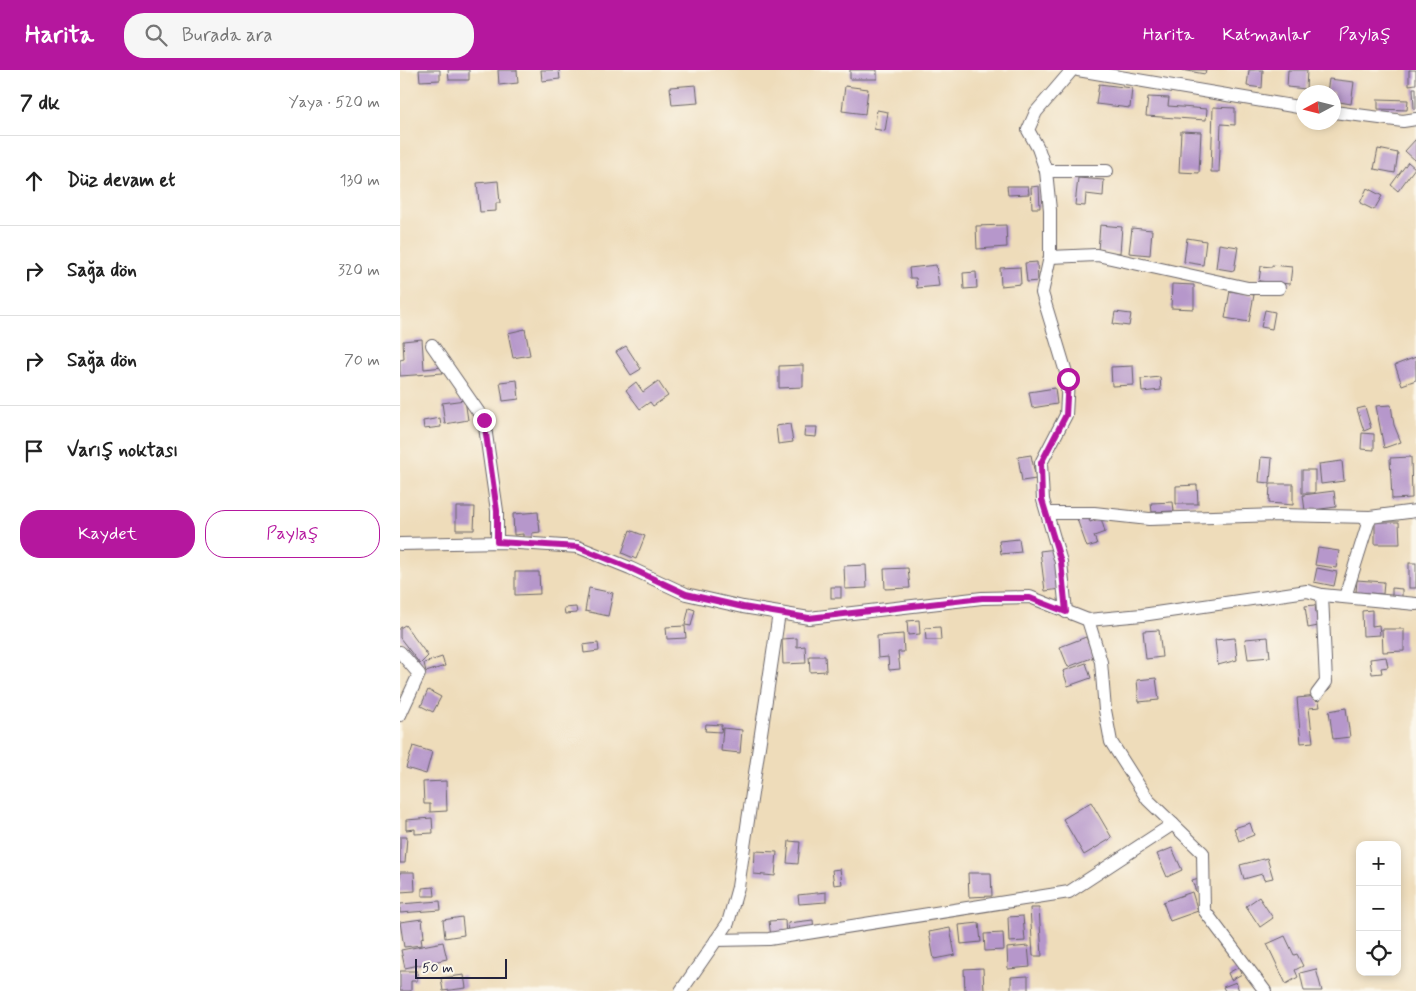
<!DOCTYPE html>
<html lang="tr">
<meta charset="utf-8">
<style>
:root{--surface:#fff;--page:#f6f6f6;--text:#222;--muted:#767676;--line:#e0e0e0;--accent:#b5179e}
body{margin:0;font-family:Mynerve,sans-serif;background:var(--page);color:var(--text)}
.controls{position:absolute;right:15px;bottom:15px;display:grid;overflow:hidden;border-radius:10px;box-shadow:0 2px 8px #0003}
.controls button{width:45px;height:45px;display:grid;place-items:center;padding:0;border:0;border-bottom:1px solid var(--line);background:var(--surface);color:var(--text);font:25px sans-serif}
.compass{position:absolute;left:896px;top:15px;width:45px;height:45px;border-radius:50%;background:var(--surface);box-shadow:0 2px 8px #0003;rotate:263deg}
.scale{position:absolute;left:15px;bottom:12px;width:92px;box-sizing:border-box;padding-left:5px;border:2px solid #22223b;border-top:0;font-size:14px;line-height:18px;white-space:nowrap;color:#22223b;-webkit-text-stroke:4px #fbf7ec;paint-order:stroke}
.stop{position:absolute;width:15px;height:15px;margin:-11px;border:4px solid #b5179e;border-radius:50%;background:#fff}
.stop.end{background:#b5179e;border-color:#fff;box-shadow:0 1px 5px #0008}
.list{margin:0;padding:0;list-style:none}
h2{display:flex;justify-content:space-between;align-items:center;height:65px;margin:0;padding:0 20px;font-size:21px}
h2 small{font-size:16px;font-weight:400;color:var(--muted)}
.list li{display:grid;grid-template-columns:32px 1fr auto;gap:15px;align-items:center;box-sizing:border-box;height:90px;padding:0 20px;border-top:1px solid var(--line)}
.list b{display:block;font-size:19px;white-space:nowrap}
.list em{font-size:16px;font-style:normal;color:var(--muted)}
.actions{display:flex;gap:10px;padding:15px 20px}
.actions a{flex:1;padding:11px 0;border:1px solid var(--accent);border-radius:20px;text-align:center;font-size:18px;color:var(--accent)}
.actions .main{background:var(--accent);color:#fff}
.icon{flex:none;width:28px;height:28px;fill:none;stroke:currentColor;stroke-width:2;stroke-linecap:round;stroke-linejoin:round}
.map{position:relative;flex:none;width:1016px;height:921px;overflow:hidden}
header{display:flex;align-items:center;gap:30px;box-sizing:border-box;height:70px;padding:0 25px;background:var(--accent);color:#fff}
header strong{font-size:24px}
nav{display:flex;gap:28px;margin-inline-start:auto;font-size:18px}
.search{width:350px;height:45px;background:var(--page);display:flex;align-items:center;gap:12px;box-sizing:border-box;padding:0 18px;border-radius:20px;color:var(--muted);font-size:19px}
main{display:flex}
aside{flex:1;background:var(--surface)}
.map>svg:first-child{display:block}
</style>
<header>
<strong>Harita</strong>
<div class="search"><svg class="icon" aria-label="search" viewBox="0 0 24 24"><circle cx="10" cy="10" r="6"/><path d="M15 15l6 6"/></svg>Burada ara</div>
<nav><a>Harita</a><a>Katmanlar</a><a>Paylaş</a></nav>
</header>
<main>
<aside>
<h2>7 dk<small>Yaya · 520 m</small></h2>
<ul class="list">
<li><svg class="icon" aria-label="ahead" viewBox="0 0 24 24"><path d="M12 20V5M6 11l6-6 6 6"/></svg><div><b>Düz devam et</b></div><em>130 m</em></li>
<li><svg class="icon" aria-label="right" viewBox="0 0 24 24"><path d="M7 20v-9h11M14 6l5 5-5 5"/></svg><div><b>Sağa dön</b></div><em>320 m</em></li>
<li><svg class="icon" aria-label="right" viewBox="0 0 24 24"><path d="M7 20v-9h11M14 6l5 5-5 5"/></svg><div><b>Sağa dön</b></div><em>70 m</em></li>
<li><svg class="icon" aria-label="arrive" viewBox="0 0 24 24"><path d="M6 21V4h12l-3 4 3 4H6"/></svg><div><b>Varış noktası</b></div></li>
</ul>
<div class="actions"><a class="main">Kaydet</a><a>Paylaş</a></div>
</aside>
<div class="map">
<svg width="1016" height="921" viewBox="0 0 1016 921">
<rect width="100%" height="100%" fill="#fbf7ec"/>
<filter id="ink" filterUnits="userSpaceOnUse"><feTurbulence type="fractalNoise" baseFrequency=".02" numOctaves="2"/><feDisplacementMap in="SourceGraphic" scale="10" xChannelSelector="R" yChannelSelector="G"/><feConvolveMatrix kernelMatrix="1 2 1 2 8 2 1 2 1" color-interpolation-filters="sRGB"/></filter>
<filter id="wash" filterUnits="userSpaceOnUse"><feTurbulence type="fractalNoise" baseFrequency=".0096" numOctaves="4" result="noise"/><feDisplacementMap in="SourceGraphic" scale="20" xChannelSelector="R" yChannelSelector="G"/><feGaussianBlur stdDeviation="1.12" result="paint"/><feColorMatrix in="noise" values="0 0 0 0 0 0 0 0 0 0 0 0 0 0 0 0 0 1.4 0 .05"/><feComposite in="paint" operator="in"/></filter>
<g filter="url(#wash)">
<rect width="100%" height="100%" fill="#eedcba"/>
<g id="blocks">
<g fill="#b697cb">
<path d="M19,0H40V10L20,11Z"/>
<path d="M48,0H69V10H49Z"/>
<path d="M98,0H117L118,13L99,15Z"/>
<path d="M141,0H159L160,9L142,11Z"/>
<rect x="450" y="0" width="27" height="9"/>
<path d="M782,0H806L805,4Z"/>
<path d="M849,0H863L862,18L847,16Z"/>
<path d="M888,0H907L906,19L887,17Z"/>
<path d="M1009,0H1016V14L1009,15Z"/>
<path d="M929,9L954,12L951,34L934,31V22H927Z"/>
<path d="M699,14L732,18L730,38L696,34Z"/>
<path d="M296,15L298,33L272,35L270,17Z"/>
<path d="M445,16L468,19L465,44L442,41Z"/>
<path d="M1013,18H1016V39H1014Z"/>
<path d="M748,27L769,28L768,36L807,39L806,50L746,46Z"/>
<path d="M978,29L1008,30L1007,40L978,39Z"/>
<path d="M813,37L835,38V55L821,54L819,102H811Z"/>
<path d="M477,40L488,42L485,61L474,59Z"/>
<path d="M781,61L801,62L799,103L779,102Z"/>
<path d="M1016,69V91L1005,81Z"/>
<path d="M978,79L998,83L995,103L974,99Z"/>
<path d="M1008,92L1015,98L998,121L991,115Z"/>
<path d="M678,108L704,110L703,126L686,124L685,136L675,135Z"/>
<path d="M98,111L100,133H96V141L80,142L77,113Z"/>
<path d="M607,116H628L629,124L608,125Z"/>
<path d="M639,116L640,138H632L631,117Z"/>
<path d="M967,118L982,126L974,140L960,133Z"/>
<path d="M606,155L607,177L577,179L576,156Z"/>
<path d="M700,155L722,157L720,183L698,181Z"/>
<path d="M732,158L752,160L750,185L729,183Z"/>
<path d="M787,168L806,171L803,195L784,192Z"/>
<path d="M819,174L838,177L834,201L816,198Z"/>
<path d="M637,192L638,211L627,212L625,193Z"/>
<path d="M536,195L539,216L517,218L516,208H510L509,198Z"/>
<path d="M872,195L892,197L890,214L859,211L861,196L872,197Z"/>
<path d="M620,197L621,214L601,216L600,198Z"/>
<path d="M576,202L577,218L564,219L563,203Z"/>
<path d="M772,214L794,215V239L771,238Z"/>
<path d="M830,221L854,225L849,252L825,248Z"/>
<path d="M865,240L875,242L872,259L861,257Z"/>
<path d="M715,242L731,244L729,256L713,254Z"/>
<path d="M125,259L130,285L113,288L108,263Z"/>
<path d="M22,269L24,299L43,297V303L0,306V290L4,289L3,271Z"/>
<path d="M226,276L241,299L231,305L216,282Z"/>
<path d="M1016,287V310L1002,315L995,295Z"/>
<path d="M403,295V317L379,318V296Z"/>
<path d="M733,296L734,315L712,316L711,297Z"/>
<path d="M760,307L761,320L742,322L741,309Z"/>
<path d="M117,310L119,329L103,331L100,312Z"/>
<path d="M258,311L268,326L253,336L250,332L240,339L226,320L236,312L243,322Z"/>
<path d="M655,318L657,334L632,338L629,322Z"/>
<path d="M65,330L68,350L45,354L42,333Z"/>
<path d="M991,335L994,355L1001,372L984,378L976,336Z"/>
<path d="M965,337L971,358L964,361L957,339Z"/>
<path d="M40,348L41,357L24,359L23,351Z"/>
<path d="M390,354L393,372L378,374L376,356Z"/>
<path d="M405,357H417L416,367L404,366Z"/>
<path d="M962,363L974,364V380L961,379Z"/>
<path d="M631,385L636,409L622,411L618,387Z"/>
<path d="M861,387L872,388L870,413L859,412Z"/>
<path d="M1011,387L1012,428L992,429L990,388Z"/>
<path d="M942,391L944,411L921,414L919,394Z"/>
<rect x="902" y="400" width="13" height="23"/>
<path d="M870,414H893V435L869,433Z"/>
<path d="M797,415L798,434H776V416Z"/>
<path d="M934,421L936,437L905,441L903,425Z"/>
<path d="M773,432L774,441L752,442L751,433Z"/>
<path d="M56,437H75L74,460H56Z"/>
<path d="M138,442L140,462L132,463V467L123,468V464L114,465L113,444Z"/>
<path d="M687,445L690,452L701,448L705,462L694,466L697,474L687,477L677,449Z"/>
<path d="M975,452H999L1000,474H975Z"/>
<path d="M230,460L245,466L236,489L222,483Z"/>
<path d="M619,469L621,482L601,484L599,471Z"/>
<path d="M918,478L939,481L936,498L915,495Z"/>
<path d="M656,479L661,519L645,521L640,481Z"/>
<rect x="1009" y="493" width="7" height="25"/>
<path d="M466,495L467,518L445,519L444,496Z"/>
<path d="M508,498L510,518L485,519L484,499Z"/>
<path d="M917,498L937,502L934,516L914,512Z"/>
<path d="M115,502H139L140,524L115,525Z"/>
<path d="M957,510L984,512L983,524L956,522Z"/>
<rect x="431" y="517" width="10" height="11"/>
<path d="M189,518L213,523L208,546L185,541Z"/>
<path d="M992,518L1002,519V527H992Z"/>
<path d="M915,535L918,556L908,558L905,536Z"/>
<path d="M176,537L177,543L165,544L164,538Z"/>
<path d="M289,538L295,540L291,556L285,555Z"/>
<path d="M972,540V556L979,555L980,565L963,566L962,541Z"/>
<path d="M519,550L520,564L508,565L507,551Z"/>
<path d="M5,555L28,586L20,594L0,568V558Z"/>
<path d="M285,556L286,568L267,569L266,557Z"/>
<path d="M540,557L541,570H526L525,558Z"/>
<path d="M982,559H1004V581L983,582Z"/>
<path d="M759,560L762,587L746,589L743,561Z"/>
<path d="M503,564L504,582H498L500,599L489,600L488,587L478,588L477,566Z"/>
<path d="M686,567L694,587L668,597L660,577Z"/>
<path d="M868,567L870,587L848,589L845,569Z"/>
<path d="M397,568V577L405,576L406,593L383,594L382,569Z"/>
<path d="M835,568L837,590L818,595L815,570Z"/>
<path d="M198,573L199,581L184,583L183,575Z"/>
<path d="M409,586H425L426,601L410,602Z"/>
<path d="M42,587L45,596L26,602L24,593Z"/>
<path d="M986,587L988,597L981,598L982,603L972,604L970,589Z"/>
<path d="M686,593L691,608L668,616L663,601Z"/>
<path d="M756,608L759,630L739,632L737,610Z"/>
<path d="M28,620L41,627L33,642L21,636Z"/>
<path d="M918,626L920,637L909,638L913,672L901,673L897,628Z"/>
<path d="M946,638L950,667L933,669L929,641Z"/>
<path d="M306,654L322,655L321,662L305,661Z"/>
<path d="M323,658L342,660L340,683L321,681Z"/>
<path d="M13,676L32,682L26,704L6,698Z"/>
<path d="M46,711L47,741L30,742V734H24L23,712Z"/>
<path d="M691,732L712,768L684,785L663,749Z"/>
<path d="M32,748L33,763L15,764V759L6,760V750Z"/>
<path d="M850,753L854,765L839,771L834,758Z"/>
<path d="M0,767H7L5,793H0Z"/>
<path d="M389,771L400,772L398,794L387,793Z"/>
<path d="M772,778L782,800L767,807L757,784Z"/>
<path d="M355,781L377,782L375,806L354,804Z"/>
<path d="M867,788L873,808L864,810L862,804L844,809L840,795Z"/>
<path d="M440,799L442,814L434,815L432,800Z"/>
<path d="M0,802H14L15,821L0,822Z"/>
<path d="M568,803H591L592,826L569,827Z"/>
<path d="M799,808L803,820L796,822L792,810Z"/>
<path d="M34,817L35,826H22V818Z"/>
<path d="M426,822V832L399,834L398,825Z"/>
<path d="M792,822L798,841L770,851L763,832Z"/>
<path d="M859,827L873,848L860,857L846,836Z"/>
<path d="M40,831L41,840L0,843V834Z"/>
<path d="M630,838H639L642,886H633Z"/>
<path d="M623,846L625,871L609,872L608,847Z"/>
<path d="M62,847L64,865L45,868L43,850Z"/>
<path d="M22,849L24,867L21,868L22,875L4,877L0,852Z"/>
<path d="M385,850L386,866L371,867L369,851Z"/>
<path d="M413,850L414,861L389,864L388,853Z"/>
<path d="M579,853L581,872L561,874L559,855Z"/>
<path d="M550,858L555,885L534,889L529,862Z"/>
<path d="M603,863L604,880L585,881L584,864Z"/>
<path d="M885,866L894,885L897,884L903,896L895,900L898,907L886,914L867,874Z"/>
<path d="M43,872L47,889L5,898L1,880Z"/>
<path d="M628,876L630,897L608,899L607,878Z"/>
<path d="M839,897L842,904L831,910L828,903Z"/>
<path d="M583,898L584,921H565L564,899Z"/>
<path d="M916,899L922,921H904L900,903Z"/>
<path d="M0,901H17V911H11V921H0Z"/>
<path d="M64,905L66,918L43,921L41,908Z"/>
<path d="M628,906V921H611V907Z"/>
<path d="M836,912L839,921H825L823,917Z"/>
</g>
</g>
</g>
<g filter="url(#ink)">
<use href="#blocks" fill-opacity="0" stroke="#696367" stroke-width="1"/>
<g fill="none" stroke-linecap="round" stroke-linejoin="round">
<defs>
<g id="minor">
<path d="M678,0L904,38"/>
<path d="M934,42L1003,51L1016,49"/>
<path d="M646,101H707"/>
<path d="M650,187L697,185L848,218H879"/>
<path d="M32,275L84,350L97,441V472"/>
<path d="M647,443H694L749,449L879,445L970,447L1016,441"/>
<path d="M0,474L104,472L178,477L230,498L286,524L343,537L409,548L582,528L630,527L688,550L742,545L907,521L922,525L1016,534"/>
<path d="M945,527L970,447"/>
<path d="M666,542L661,492L643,430L641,393L666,345L668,309L642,223L650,187V140L646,101L638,78L628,60L636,42L672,0"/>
<path d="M688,550L701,592L705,640L711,672L748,730L803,783L804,840L865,921"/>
<path d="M0,582L19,604L0,645"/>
<path d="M917,624L926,612L922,525"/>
<path d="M316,870L369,869L669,822L773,754"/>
<path d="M281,921L328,853L338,817L379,543"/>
</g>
</defs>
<use href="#minor" stroke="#696367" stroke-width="14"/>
<use href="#minor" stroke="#fff" stroke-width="12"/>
</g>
</g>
<g fill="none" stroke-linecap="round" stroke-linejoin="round" filter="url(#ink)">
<path stroke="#b5179e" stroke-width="6" d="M84,350L97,441V472L178,477L230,498L286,524L343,537L409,548L582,528H630L666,542L661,492L642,430L641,393L666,345L668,309"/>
</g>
</svg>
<div class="controls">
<button>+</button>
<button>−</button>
<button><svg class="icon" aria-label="locate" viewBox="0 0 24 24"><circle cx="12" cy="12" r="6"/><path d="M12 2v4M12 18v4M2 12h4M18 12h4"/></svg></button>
</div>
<svg class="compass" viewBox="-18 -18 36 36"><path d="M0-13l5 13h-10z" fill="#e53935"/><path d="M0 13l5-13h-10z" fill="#767676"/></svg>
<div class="scale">50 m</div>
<div class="stop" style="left:668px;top:309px"></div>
<div class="stop end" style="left:84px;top:350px"></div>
</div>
</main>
